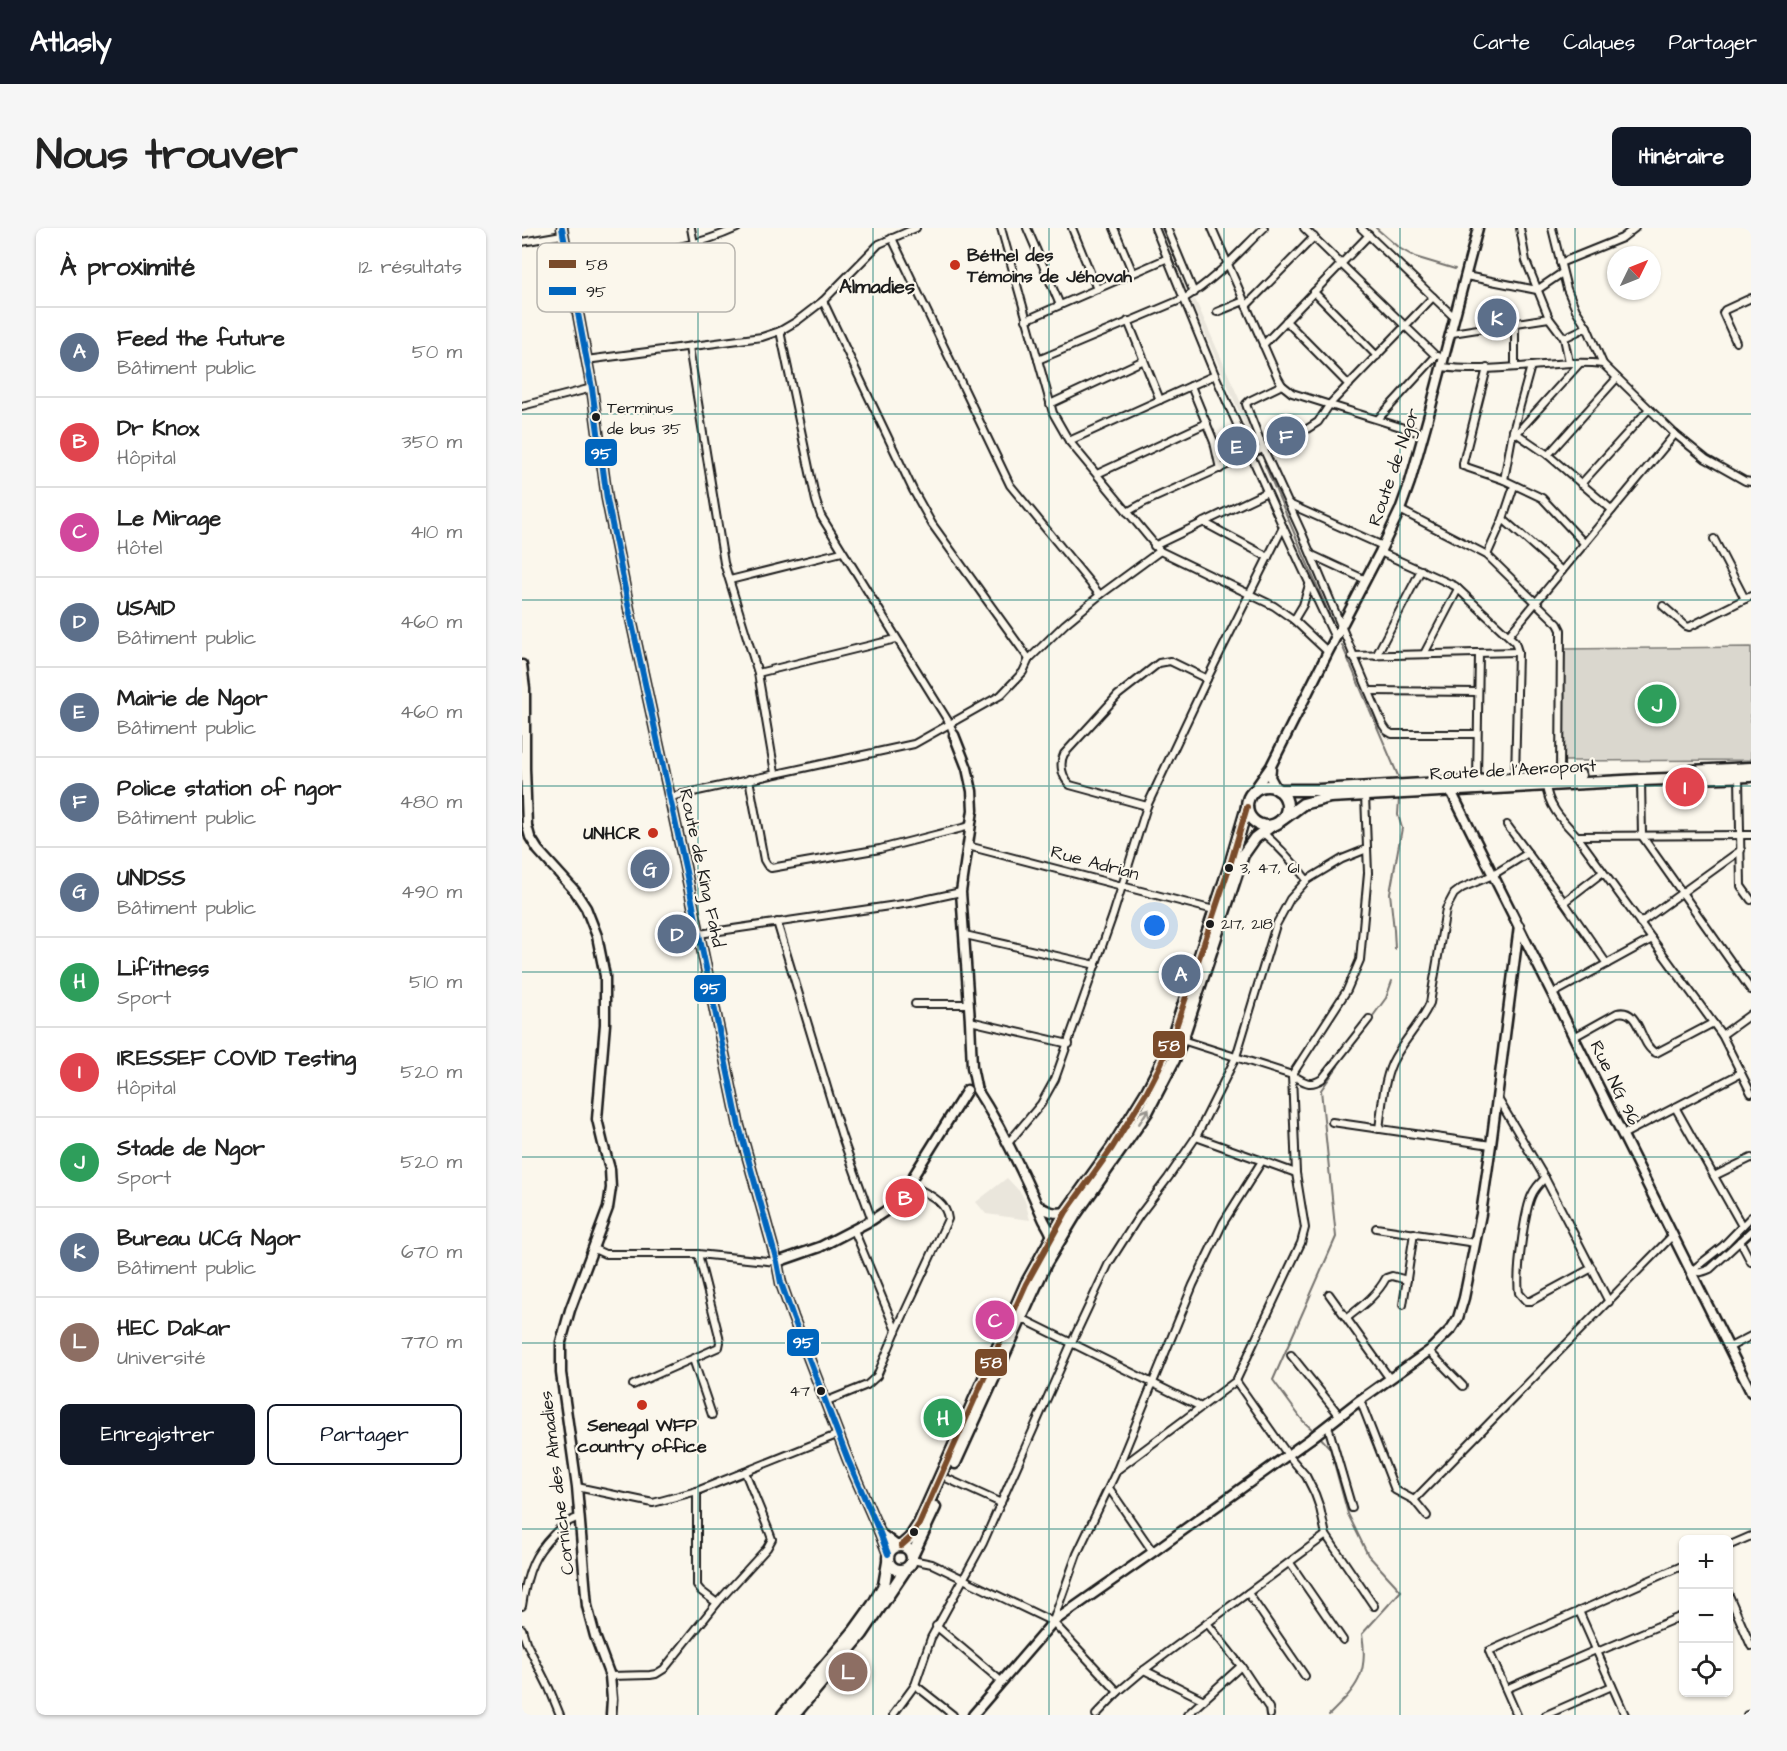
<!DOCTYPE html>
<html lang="fr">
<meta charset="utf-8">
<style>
:root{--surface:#fff;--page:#f6f6f6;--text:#222;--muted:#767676;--line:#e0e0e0;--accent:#111827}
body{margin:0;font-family:"Architects Daughter",sans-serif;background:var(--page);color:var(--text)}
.controls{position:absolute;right:18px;bottom:18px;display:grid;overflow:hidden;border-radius:9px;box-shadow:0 2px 4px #0004}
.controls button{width:54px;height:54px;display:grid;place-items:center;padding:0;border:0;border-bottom:2px solid var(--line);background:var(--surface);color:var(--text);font:30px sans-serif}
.compass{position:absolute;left:1085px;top:18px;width:54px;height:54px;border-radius:50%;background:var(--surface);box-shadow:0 2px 4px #0004;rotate:47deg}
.you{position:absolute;left:633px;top:698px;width:21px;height:21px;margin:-15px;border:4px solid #fff;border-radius:50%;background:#1a73e8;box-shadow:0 0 0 9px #1a73e833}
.badge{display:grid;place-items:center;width:39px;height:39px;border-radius:50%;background:var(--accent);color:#fff;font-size:20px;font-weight:700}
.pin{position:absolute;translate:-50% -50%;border:3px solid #fff;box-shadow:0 2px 6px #0006}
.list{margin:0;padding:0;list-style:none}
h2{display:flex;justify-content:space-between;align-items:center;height:78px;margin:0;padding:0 24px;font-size:26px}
h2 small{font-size:20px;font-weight:400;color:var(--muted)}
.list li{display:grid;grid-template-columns:39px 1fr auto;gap:18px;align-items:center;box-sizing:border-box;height:90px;padding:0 24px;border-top:2px solid var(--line)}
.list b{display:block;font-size:22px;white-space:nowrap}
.list p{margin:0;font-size:20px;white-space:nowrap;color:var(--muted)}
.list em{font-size:20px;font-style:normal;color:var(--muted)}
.actions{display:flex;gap:12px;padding:18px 24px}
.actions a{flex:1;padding:14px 0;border:2px solid var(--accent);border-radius:9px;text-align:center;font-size:21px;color:var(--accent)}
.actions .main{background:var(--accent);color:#fff}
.icon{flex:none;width:33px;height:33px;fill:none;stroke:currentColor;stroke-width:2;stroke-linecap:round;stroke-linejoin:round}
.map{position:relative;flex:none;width:1229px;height:1487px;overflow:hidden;border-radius:9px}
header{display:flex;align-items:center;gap:36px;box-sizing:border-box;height:84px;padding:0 30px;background:var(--accent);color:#fff}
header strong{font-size:28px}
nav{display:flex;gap:33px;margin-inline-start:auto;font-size:21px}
.intro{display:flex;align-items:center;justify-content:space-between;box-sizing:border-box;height:144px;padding:0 36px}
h1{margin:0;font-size:42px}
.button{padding:15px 27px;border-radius:9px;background:var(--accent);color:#fff;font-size:21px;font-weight:700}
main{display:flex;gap:36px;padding:0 36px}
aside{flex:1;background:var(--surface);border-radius:9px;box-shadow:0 2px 4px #0004}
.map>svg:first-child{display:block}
</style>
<header>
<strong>Atlasly</strong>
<nav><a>Carte</a><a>Calques</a><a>Partager</a></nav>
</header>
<div class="intro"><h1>Nous trouver</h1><a class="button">Itinéraire</a></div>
<main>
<aside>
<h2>À proximité<small>12 résultats</small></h2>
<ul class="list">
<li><span class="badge" style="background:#5c6f8a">A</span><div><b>Feed the future</b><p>Bâtiment public</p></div><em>50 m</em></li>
<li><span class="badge" style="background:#e0444e">B</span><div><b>Dr Knox</b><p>Hôpital</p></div><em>350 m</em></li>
<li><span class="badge" style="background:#d1479c">C</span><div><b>Le Mirage</b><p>Hôtel</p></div><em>410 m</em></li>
<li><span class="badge" style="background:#5c6f8a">D</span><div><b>USAID</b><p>Bâtiment public</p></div><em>460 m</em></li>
<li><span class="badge" style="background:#5c6f8a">E</span><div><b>Mairie de Ngor</b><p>Bâtiment public</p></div><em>460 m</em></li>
<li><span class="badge" style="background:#5c6f8a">F</span><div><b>Police station of ngor</b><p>Bâtiment public</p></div><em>480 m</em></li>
<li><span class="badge" style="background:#5c6f8a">G</span><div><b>UNDSS</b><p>Bâtiment public</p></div><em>490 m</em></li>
<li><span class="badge" style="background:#2e9e5b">H</span><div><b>Lif'itness</b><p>Sport</p></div><em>510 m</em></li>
<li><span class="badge" style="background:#e0444e">I</span><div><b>IRESSEF COVID Testing</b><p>Hôpital</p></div><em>520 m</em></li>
<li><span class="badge" style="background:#2e9e5b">J</span><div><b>Stade de Ngor</b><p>Sport</p></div><em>520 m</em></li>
<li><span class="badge" style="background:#5c6f8a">K</span><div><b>Bureau UCG Ngor</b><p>Bâtiment public</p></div><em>670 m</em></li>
<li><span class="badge" style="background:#8d6e63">L</span><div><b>HEC Dakar</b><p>Université</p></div><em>770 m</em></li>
</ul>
<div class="actions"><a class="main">Enregistrer</a><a>Partager</a></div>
</aside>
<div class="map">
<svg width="1229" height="1487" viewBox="0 0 1229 1487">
<rect width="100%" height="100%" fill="#fbf7ec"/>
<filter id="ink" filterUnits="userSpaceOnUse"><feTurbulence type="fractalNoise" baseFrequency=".0167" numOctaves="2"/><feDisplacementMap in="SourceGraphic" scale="12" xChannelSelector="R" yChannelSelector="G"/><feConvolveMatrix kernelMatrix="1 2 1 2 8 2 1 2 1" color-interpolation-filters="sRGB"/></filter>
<g filter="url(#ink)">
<g fill="#eae6dc">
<path d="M673,71L730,200L725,202L669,73Z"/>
<path d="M485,950L499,965L503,973L508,992L464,986L454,974Z"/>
</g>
<path fill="#dad7ce" stroke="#7b7a75" stroke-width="1.5" d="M1229,419V532L1041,533V421Z"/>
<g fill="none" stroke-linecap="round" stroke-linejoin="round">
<g stroke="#74726e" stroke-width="2">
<path d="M640,0L659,44"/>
<path d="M854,0L877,20L893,29L933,41"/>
<path d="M743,237L813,400"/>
<path d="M820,417L877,550"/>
<path d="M873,721L872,702L868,665L880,600L876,587L877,571"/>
<path d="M848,792L864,770L870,753"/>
<path d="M793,1204L781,1193L751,1152L814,1009L799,862L816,838"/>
<path d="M797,1208L808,1220L826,1286L846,1327L879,1363L840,1406C847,1447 835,1459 807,1487"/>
</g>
<defs>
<g id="street">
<path d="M169,0L172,16"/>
<path d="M479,0L531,185L547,213L638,323L752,378L772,392L806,424"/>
<path d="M505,0L538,77"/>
<path d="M550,0L575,61"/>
<path d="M592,0L611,45"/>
<path d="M633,0L693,147L761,299L813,410"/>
<path d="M645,0L672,65"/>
<path d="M690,0L756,150L760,157L770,165L901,206"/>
<path d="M782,0L914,128"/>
<path d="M839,0L933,90"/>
<path d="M998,0L1004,33L1027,90L1042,110L1047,134"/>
<path d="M1030,0L1045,61L1054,82L1065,99L1081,136"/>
<path d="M370,10L488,257L578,367"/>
<path d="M0,14L40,7"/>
<path d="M1038,35L1100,10L1113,0"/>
<path d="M46,38C102,28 163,24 215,0"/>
<path d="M944,48L1015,62L1040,45"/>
<path d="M792,64L855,128"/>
<path d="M301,73L391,262L410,296L507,431"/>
<path d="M724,78L792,9"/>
<path d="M695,84L722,73"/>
<path d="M504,92L646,30"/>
<path d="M606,93L638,172"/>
<path d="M764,93L827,157"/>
<path d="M258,103L294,273L299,288L428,496L432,507"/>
<path d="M930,105L1027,90"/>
<path d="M1042,110L1065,99"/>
<path d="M1214,114L1201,85L1203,82L1229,70"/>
<path d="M741,117L847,7"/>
<path d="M167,119L202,335L236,445L253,545"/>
<path d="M64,132L240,109L258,103L275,93L301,73L357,16L394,0"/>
<path d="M516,132L663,70C693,52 717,24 742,0"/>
<path d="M920,139C949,143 981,140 1010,138C1034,136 1057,133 1081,136L1153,206L1184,231L1223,253L1229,254"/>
<path d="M993,139V95"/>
<path d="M965,140L941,235V238L982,252L1020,270L1062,315"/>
<path d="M760,157L727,173L724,176L725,179L741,220L779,303L861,497L865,503L870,506H955"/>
<path d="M669,158L692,214L698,241"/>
<path d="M528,176L622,132"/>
<path d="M0,178L70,160"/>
<path d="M857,190L914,128H916"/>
<path d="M991,203L1026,227L1090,282"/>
<path d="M995,205L1058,135"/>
<path d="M547,213L693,147"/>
<path d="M1026,227L1095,150"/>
<path d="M575,246L685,195"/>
<path d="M982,252L991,203L1009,138"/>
<path d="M1059,256L1127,181"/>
<path d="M767,276L861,318"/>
<path d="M878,282L965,327L1036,396L1039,402L1038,548"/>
<path d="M605,284L623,274L785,201L796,194L808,176L911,69"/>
<path d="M981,291L1040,343"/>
<path d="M681,294L746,329"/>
<path d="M1192,311L1223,371"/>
<path d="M632,318L745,264"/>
<path d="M858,324L933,358L993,414L996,424L993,550"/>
<path d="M790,327L844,352"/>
<path d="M965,327L981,291L992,258"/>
<path d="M208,352L320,324"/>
<path d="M1141,378L1164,398L1167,399L1229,368"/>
<path d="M772,392L781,377L787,357"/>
<path d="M987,407L1153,206"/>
<path d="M902,426L936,361"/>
<path d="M830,428L996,424"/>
<path d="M854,428L899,342"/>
<path d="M236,445L374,411"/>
<path d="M847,463L956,464"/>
<path d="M1217,549L1219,658L1229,672"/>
<path d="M227,551L242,632L245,637L249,640L358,621L448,598"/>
<path d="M955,552L957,425"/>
<path d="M1119,552L1120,608L1229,762"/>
<path d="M1024,557C1026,579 1041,593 1055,608L1200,807L1229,865"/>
<path d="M148,569L392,516L479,467L501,444L507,431L543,396L578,367L638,323"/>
<path d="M625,578L548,557C540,549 537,536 542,526L596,467L637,435L648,433L685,451"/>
<path d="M985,597L1042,674L1085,736"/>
<path d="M1055,608L1229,607"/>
<path d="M446,618L692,682"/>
<path d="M785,652L820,631L845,621"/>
<path d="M1042,674L1081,644"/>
<path d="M255,694L320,909L350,992"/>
<path d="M1118,695L1219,622"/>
<path d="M177,706L388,675L439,664"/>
<path d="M443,707L574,737"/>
<path d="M1030,766L1130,711"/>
<path d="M393,776H446"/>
<path d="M448,793L547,816"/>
<path d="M1200,807L1229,786"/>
<path d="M1052,809L1095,785C1119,779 1117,818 1134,825L1191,795"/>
<path d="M660,812L770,847C783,854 787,859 800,851L847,791"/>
<path d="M975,869L1023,950L1087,1074"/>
<path d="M1153,879L1220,998"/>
<path d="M810,894L969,917"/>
<path d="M857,901C860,880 861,855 870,835C880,814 898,797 908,775L924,681L932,666L940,660L971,647L1006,625"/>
<path d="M1100,907L1219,845"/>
<path d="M674,909L774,945"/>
<path d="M487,914L519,876L533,851L591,687L625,578L685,451L761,299"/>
<path d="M1192,948L1229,930"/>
<path d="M1023,950C1017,956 1012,961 1009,969C1002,987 994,1047 997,1065L1004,1073H1009L1070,1040"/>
<path d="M854,1000L953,1015"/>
<path d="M332,1002L374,1103"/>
<path d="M1218,1013L1229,1034"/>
<path d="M72,1021L83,1026H176L255,1034"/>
<path d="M1170,1042C1177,1046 1181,1044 1188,1041L1229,1003"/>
<path d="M1168,1044L1201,1018L1229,989"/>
<path d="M807,1066L868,1151"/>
<path d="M881,1077L892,1005"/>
<path d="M499,1090L679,1179"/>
<path d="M825,1090C840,1078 855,1067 864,1050L870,1048L885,1052"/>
<path d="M1206,1120L1229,1108"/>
<path d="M907,1123L941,1158"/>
<path d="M769,1127L818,1188"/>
<path d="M171,1131L190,1187"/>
<path d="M714,1153L766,1227L784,1248L793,1266L798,1280L804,1307L852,1378"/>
<path d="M111,1157L197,1119L198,1114L197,1108L176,1026"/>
<path d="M838,1172L873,1262L892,1272L905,1288"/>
<path d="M305,1173L345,1157L355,1148L374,1103L426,991C424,971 402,965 387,956"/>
<path d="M806,1198L830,1280"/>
<path d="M595,1242L714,1153L779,1015L783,1000L774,945L770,847L825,762L838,732L846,645L843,567"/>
<path d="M426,1251L479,1275"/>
<path d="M55,1259L131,1275L175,1263L317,1206"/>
<path d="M587,1260L631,1324"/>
<path d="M175,1263V1358L179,1363L195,1375"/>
<path d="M892,1272L1150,1008"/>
<path d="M1206,1318L1229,1308"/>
<path d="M390,1332L410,1336L531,1394L596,1464"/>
<path d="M768,1335L821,1412"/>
<path d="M726,1365L783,1448"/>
<path d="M1206,1365L1229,1418"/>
<path d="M0,1378C2,1364 5,1348 11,1335C17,1321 42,1290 58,1290"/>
<path d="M1057,1383L1103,1487"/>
<path d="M531,1393L555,1326L595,1242L671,1057L701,995L740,933"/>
<path d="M685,1395L719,1438L747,1480L748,1487"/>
<path d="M414,1398L479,1453"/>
<path d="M0,1401L4,1414L27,1460L38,1487"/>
<path d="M1075,1424L1162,1387"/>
<path d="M622,1442L682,1472"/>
<path d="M88,1448L128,1447L134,1446L142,1441L195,1375L245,1320L250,1311L247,1303L223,1244"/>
<path d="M393,1457L431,1487"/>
<path d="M984,1461L1074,1422"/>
<path d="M371,1487L393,1457L409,1410L461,1315L550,1114L587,1035L617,988L646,950L674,909L714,829L754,697L768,671L785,652C771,634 757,618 740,604"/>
<path d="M574,1487L596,1464L622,1442L804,1307"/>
<path d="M665,1487L719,1438"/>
<path d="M995,1487L967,1423L1162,1337"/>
<path d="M1024,1487L1090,1458"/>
<path d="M1225,1487L1229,1486"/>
</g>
<g id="secondary">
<path d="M40,0L70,160L85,271L109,391L163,639L217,898L255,1034L259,1055L271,1089L326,1232L358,1305L366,1326"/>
<path d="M0,437L3,460V540L5,598L8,609L16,622L53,663L64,680L75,708L83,748V796L75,891L81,916L88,941L89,960L86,980L48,1082L39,1114V1145L55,1259L65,1378L73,1408L88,1448L90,1471L89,1487"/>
<path d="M432,507L445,540L450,563L451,582L439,664L448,793L450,839L454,858"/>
<path d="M749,541L748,549L754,560"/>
<path d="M928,561L1229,1164"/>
<path d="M730,565L749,538L806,424L858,324L878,282L888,254L906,190L956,0"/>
<path d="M455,862C481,902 501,944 520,988C523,996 528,1001 530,1009"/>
<path d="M517,978C526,984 533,986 544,984"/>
<path d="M255,1034L298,1019L350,992L374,976L445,862"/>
<path d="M358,1305L375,1318"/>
<path d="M451,1487L531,1394L631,1324L788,1211L838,1172L907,1123L929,1101L936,1090L942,1070L959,986L969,917L997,698"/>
</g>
<g id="highway">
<path d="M1169,543L1229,540"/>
<circle cx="745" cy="578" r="20"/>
<path d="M756,562H797L1058,547"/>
<path d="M761,591L781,576L808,569L1119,552L1229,548"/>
<path d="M433,1235L524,1035L553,987L625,884L652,832L660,812L721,627L733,610L749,598"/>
<circle cx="378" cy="1330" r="12"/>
<path d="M379,1318L388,1310L397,1296L504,1056L544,984L590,920L624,865L637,840L651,808L708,637L725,579"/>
<path d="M390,1328L413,1279"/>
<path d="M261,1487L333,1402L351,1377L362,1357L366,1334"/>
<path d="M272,1487L340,1406L383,1342"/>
</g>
</defs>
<use href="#street" stroke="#1c1c1c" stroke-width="10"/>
<use href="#secondary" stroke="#1c1c1c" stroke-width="13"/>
<use href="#highway" stroke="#1c1c1c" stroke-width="15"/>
<use href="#street" stroke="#fbf7ec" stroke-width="6"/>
<use href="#secondary" stroke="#fbf7ec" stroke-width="8"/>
<use href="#highway" stroke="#fbf7ec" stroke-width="10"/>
<defs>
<path id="bus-1" d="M379,1318L388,1310L397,1296L504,1056L544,984L590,920L624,865L637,840L651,808L708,637L725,579"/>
<path id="bus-2" d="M40,0L70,160L85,271L109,391L163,639L217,898L255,1034L259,1055L271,1089L326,1232L358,1305L366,1326"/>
</defs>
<use href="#bus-1" stroke="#fbf7ec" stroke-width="10"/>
<use href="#bus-2" stroke="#fbf7ec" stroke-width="10"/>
<use href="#bus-1" stroke="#7a4b2a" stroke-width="6"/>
<use href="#bus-2" stroke="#0065bd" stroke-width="6"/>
</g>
<defs><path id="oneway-shaft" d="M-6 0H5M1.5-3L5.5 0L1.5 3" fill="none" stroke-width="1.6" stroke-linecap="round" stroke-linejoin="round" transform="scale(1.5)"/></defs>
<use stroke="#97948e" href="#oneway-shaft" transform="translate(622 888) rotate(-58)"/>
</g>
<path fill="none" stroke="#0f766e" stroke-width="1.5" stroke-opacity="0.55" d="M176,0V1487M351,0V1487M527,0V1487M702,0V1487M878,0V1487M1053,0V1487M0,186H1229M0,372H1229M0,558H1229M0,744H1229M0,929H1229M0,1115H1229M0,1301H1229"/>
<g fill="#c8321e" stroke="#fbf7ec" stroke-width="2">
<circle cx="433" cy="37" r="6"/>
<circle cx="131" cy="605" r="6"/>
<circle cx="120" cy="1177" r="6"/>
</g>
<g fill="#1c1c1c" stroke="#fbf7ec" stroke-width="2">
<circle cx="74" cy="189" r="5"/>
<circle cx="707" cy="640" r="5"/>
<circle cx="688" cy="696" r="5"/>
<circle cx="299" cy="1163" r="5"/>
<circle cx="392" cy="1304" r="5"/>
</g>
<g text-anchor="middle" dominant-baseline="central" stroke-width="4.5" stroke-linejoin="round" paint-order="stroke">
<g font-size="16" fill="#1c1c1c" stroke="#fbf7ec" text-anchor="start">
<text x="85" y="180">Terminus<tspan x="85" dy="21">de bus 35</tspan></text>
<text x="718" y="640">3, 47, 61</text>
<text x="699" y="696">217, 218</text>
<text x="288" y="1163" text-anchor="end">47</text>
</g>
<g font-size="18" font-weight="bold" fill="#1c1c1c" stroke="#fbf7ec" text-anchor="start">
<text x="445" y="27">Béthel des<tspan x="445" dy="21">Témoins de Jéhovah</tspan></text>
<text x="119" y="605" text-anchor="end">UNHCR</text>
<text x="120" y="1197" text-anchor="middle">Senegal WFP<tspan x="120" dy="21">country office</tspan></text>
</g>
<g font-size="18" fill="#1c1c1c" stroke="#fbf7ec">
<text transform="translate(872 239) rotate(-71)">Route de Ngor</text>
<text transform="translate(991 542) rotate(-3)">Route de l'Aeroport</text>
<text transform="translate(573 635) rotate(15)">Rue Adrian</text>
<text transform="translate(180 640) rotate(78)">Route de King Fahd</text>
<text transform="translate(1093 855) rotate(64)">Rue NG 96</text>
<text transform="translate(35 1255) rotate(-97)">Corniche des Almadies</text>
</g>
<g font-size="20" font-weight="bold" fill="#1c1c1c" stroke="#fbf7ec">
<text x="355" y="59">Almadies</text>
</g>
</g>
<rect x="15" y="15" width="198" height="69" rx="9" fill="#fbf7ec" stroke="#b8b5ae" stroke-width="1.5"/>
<rect x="27" y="32" width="27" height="8" fill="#7a4b2a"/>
<rect x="27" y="59" width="27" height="8" fill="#0065bd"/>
<g font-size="16" fill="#1c1c1c">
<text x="64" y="42">58</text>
<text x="64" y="69">95</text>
</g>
<g stroke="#fbf7ec" stroke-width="2">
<rect x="62" y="210" width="34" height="29" rx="6" fill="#0065bd"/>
<rect x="171" y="746" width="34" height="29" rx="6" fill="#0065bd"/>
<rect x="630" y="802" width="34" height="29" rx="6" fill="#7a4b2a"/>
<rect x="264" y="1100" width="34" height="29" rx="6" fill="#0065bd"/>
<rect x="452" y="1120" width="34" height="29" rx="6" fill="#7a4b2a"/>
</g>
<g font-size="16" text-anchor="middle" font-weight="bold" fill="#fff">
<text x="79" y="231">95</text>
<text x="188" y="766">95</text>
<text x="647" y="823">58</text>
<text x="281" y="1120">95</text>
<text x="469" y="1140">58</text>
</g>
</svg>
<div class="controls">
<button>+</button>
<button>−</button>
<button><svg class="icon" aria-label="locate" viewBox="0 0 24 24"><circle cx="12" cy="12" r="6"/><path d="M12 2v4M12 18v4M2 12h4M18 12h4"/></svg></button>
</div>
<svg class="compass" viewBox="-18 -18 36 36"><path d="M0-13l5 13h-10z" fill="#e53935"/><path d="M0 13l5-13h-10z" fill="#767676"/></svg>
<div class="you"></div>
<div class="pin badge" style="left:659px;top:746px;background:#5c6f8a">A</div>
<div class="pin badge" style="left:383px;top:970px;background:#e0444e">B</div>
<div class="pin badge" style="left:473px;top:1092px;background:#d1479c">C</div>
<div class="pin badge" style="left:155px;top:706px;background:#5c6f8a">D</div>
<div class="pin badge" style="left:715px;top:218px;background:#5c6f8a">E</div>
<div class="pin badge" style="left:764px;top:208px;background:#5c6f8a">F</div>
<div class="pin badge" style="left:128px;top:641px;background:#5c6f8a">G</div>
<div class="pin badge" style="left:421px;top:1190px;background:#2e9e5b">H</div>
<div class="pin badge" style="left:1163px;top:559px;background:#e0444e">I</div>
<div class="pin badge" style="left:1135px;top:476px;background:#2e9e5b">J</div>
<div class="pin badge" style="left:975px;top:90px;background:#5c6f8a">K</div>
<div class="pin badge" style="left:326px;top:1444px;background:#8d6e63">L</div>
</div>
</main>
